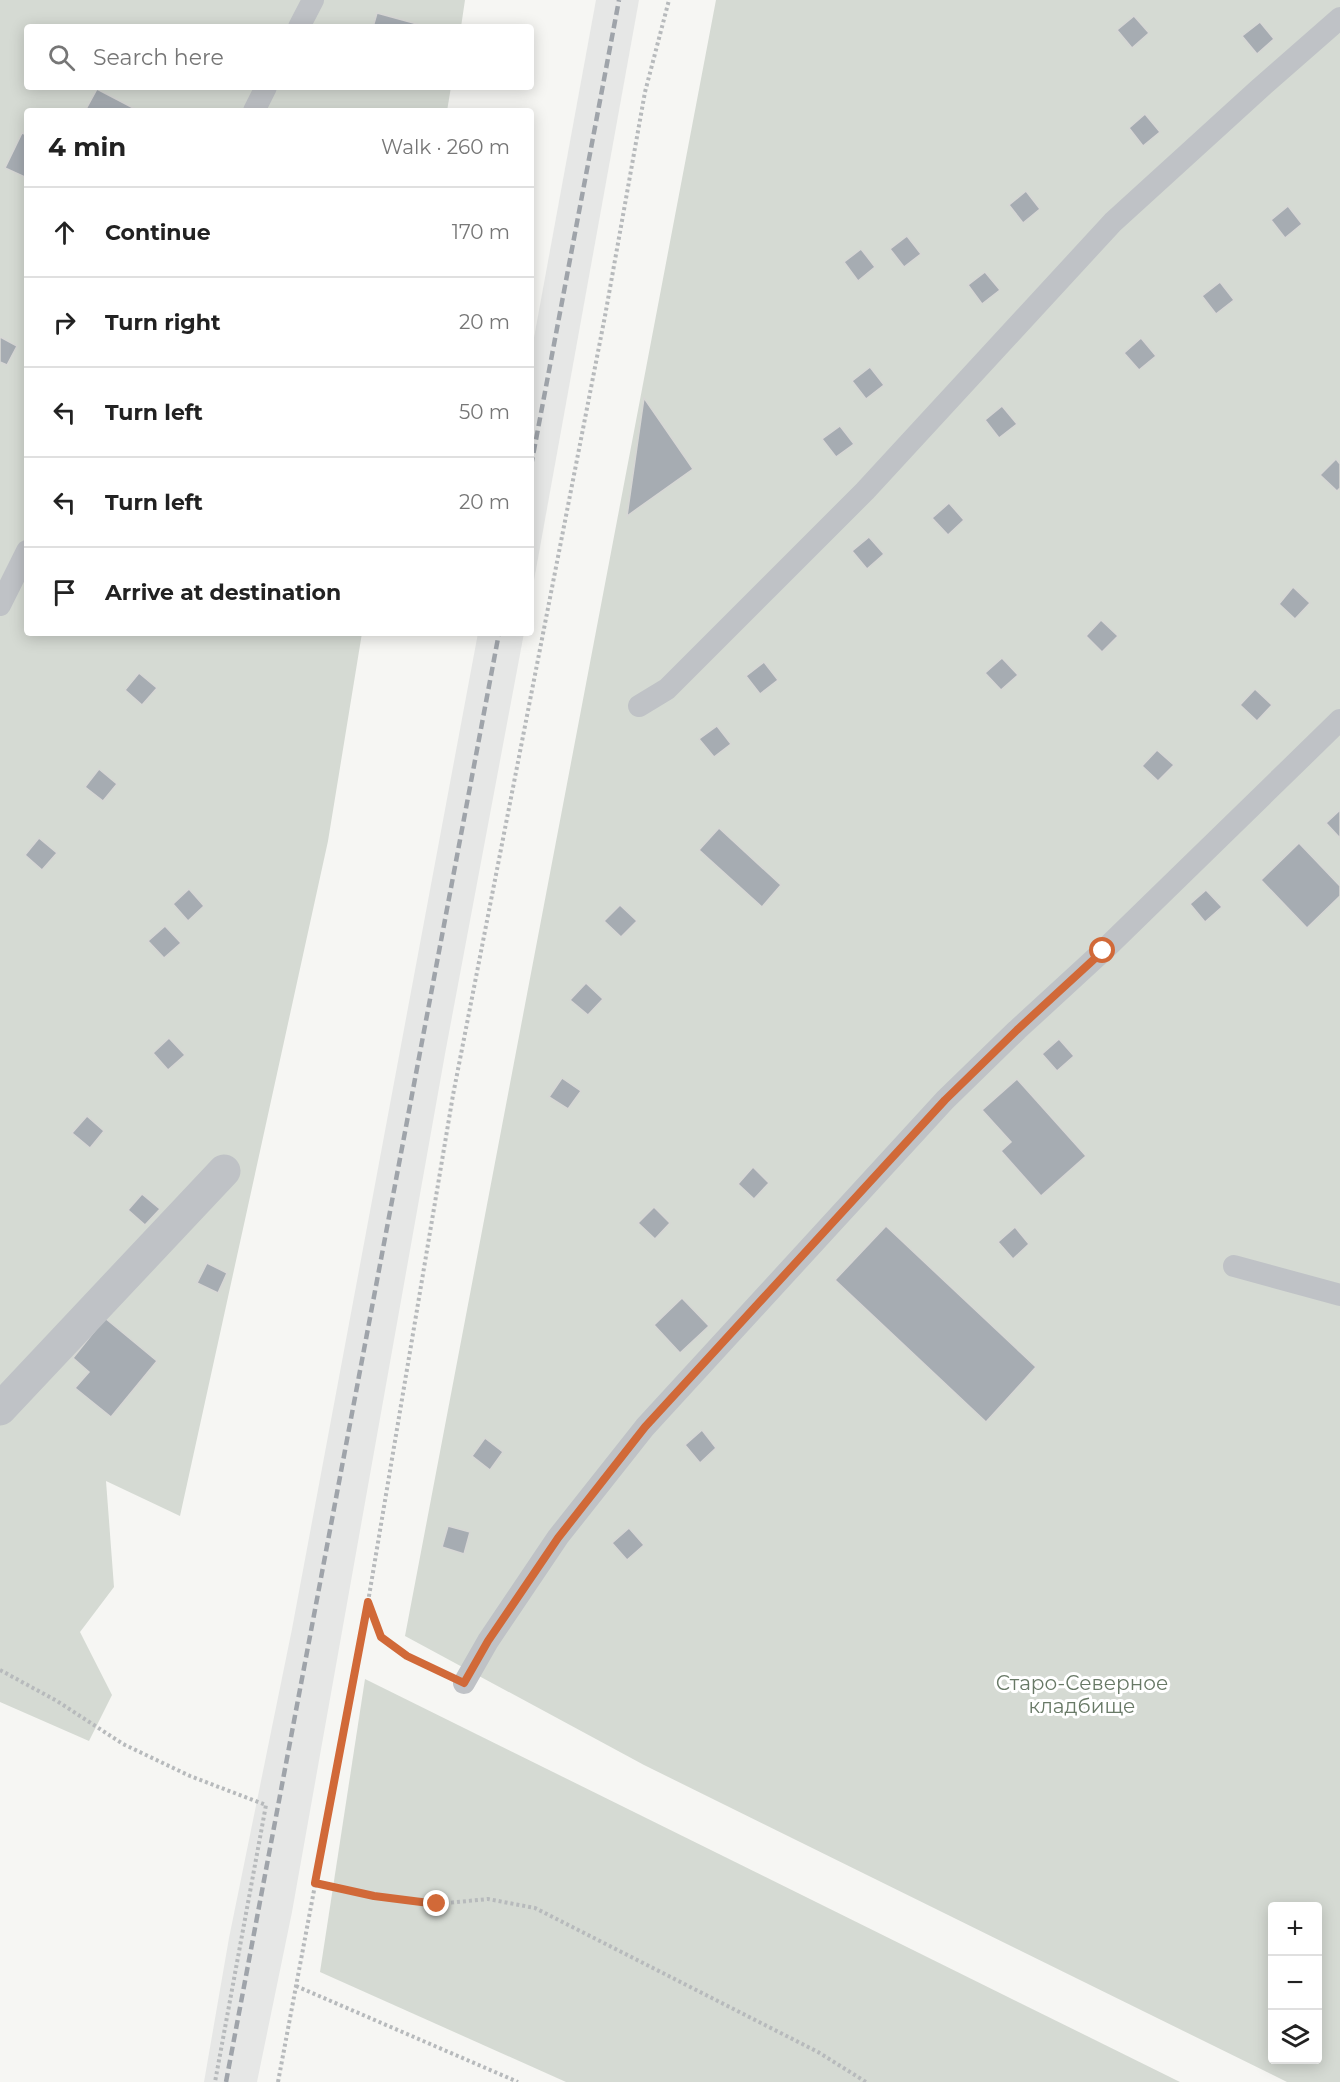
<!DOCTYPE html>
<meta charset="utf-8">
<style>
:root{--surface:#fff;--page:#f6f6f6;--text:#222;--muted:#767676;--line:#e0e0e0}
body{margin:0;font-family:Montserrat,sans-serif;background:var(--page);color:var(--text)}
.controls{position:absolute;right:18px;bottom:18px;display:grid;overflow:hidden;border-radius:6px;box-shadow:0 3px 15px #0003}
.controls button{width:54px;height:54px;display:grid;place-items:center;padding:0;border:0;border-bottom:2px solid var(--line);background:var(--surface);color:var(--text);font:30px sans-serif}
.stop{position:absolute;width:18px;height:18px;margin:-14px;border:4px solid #d16938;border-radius:50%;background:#fff}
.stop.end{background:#d16938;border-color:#fff;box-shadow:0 2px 6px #0008}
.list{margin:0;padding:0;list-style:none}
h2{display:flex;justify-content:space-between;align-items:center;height:78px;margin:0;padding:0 24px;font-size:26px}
h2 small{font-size:20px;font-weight:400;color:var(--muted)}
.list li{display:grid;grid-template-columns:39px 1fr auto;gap:18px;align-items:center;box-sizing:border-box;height:90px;padding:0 24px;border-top:2px solid var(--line)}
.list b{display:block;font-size:22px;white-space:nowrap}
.list em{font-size:20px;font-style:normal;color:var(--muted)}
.icon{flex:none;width:33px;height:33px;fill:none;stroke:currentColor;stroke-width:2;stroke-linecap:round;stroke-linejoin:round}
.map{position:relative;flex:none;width:1340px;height:2082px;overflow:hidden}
.search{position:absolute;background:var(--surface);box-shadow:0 3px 15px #0003;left:24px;top:24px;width:510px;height:66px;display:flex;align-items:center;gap:15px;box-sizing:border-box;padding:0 21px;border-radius:6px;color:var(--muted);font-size:22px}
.panel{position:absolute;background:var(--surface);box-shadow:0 3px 15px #0003;left:24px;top:108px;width:510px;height:528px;border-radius:6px}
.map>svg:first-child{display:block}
</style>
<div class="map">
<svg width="1340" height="2082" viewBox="0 0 1340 2082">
<rect width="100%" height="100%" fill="#f6f6f3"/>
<g fill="#e6e7e6">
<path d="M596,0H639L531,597V354Z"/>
<path d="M478,633H524L445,1054L292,1912L257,2082H204L229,1938L292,1629Z"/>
</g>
<g fill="#d5dad3" fill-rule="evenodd">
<path d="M0,0H465L461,27H27V87H451L447,111H27V633H362L328,841L180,1516L106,1481L114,1587L80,1632L112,1695L89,1741L0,1702Z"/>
<path d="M716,0H1340V2082H1287L644,1765L405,1636ZM1272,1906H1318V2060H1272Z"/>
<path d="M365,1679L1180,2082H566L320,1972Z"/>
</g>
<g fill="#a6acb2" stroke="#d7d7d5" stroke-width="1.5">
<path d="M377,13L428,27H373Z"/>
<path d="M1134,16L1149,33L1132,48L1117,30Z"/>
<path d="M1260,22L1274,39L1257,54L1242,36Z"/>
<path d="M97,89L139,111H85Z"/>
<path d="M1145,114L1160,132L1143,146L1129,128Z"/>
<path d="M22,133L27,135V178L5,168Z"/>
<path d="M1026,191L1040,209L1023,223L1009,205Z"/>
<path d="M1288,206L1302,224L1285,238L1271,220Z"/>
<path d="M907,236L921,254L904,267L890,249Z"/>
<path d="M861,249L875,267L858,281L844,262Z"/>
<path d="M985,272L1000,290L982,304L968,285Z"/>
<path d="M1220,282L1234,300L1216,314L1202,296Z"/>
<path d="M0,337L17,346L7,365L0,362Z"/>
<path d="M1141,338L1156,356L1139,370L1124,353Z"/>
<path d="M870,367L884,385L866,399L852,381Z"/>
<path d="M644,398L693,469L627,516Z"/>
<path d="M1002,406L1017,424L999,438L985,420Z"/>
<path d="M840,426L854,444L836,457L822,439Z"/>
<path d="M1336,459L1340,464V488L1337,491L1320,475Z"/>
<path d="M949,503L964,520L948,535L932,518Z"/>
<path d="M869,537L884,554L867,569L852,551Z"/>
<path d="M1293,587L1310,603L1295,619L1279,604Z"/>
<path d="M1101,620L1118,636L1102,652L1086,636Z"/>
<path d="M1002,658L1018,675L1001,690L985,673Z"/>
<path d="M764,662L778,680L760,694L746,676Z"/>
<path d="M139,673L157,688L142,705L125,690Z"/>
<path d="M1255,689L1272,705L1257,721L1240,705Z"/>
<path d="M717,726L731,744L714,757L699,739Z"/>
<path d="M1157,750L1174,765L1158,781L1142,766Z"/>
<path d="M99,769L117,784L103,801L85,787Z"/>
<path d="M1340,810V838L1326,823Z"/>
<path d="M719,828L781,885L762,907L699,850Z"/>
<path d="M39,838L57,853L42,870L25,855Z"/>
<path d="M1299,843L1340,886V896L1307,928L1261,880Z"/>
<path d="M189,889L204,906L188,921L173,904Z"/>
<path d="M1206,890L1222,907L1205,922L1190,904Z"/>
<path d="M620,905L637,921L621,937L604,921Z"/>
<path d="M165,926L181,943L164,958L148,941Z"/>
<path d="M586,983L603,999L588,1015L570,1000Z"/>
<path d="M169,1038L185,1055L168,1070L153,1053Z"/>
<path d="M1059,1039L1074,1056L1057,1071L1042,1054Z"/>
<path d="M562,1078L581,1091L568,1109L549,1097Z"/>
<path d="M1017,1079L1086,1156L1041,1196L1001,1151L1011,1142L982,1110Z"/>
<path d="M87,1116L104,1131L90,1148L72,1133Z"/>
<path d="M753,1167L769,1183L754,1199L738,1184Z"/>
<path d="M142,1194L160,1209L145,1225L128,1210Z"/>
<path d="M654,1207L670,1223L655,1239L638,1223Z"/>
<path d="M886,1226L1036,1367L986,1422L835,1280Z"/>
<path d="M1015,1227L1029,1244L1013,1259L998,1242Z"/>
<path d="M207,1263L227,1273L218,1293L197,1283Z"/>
<path d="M682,1298L709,1326L680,1353L654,1325Z"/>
<path d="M105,1318L157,1361L111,1417L75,1388L89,1372L73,1358Z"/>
<path d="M702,1430L716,1448L700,1463L685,1445Z"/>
<path d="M485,1438L503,1452L490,1470L472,1456Z"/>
<path d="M448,1526L470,1532L464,1554L442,1547Z"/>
<path d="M629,1528L644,1545L627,1560L612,1543Z"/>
</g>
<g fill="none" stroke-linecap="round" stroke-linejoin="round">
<g stroke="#b7babc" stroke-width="4" stroke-dasharray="3 3" stroke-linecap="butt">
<path d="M0,1670L57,1701L123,1744L190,1776L266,1805L215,2082"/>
<path d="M437,1670L407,1656L381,1637L368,1602L453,1095L605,316L645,92L669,0"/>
<path d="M315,1883L374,1896L437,1904L488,1899L535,1908L818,2052L866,2082"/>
<path d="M296,1986L518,2082"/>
<path d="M278,2082L368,1603"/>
</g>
<g stroke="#bfc2c6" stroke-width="22">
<path d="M299,27L313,0"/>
<path d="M254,111L266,87"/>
<path d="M0,605L27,551"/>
<path d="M639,706L667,689L865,491L1113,222L1258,90L1340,18"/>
<path d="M1234,1266L1340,1295"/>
<path d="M464,1683L488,1641L558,1537L645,1427L945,1100L1017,1030L1103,951L1340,720"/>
</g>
<path stroke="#bfc2c6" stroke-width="33" d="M0,1409L224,1171"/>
<g stroke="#9fa4aa" stroke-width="4.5" stroke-dasharray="9 4.5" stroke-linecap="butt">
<path d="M531,466L619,0"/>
<path d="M226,2082L499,633"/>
</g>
</g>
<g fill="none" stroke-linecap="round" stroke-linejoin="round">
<path stroke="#d16938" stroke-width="8" d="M437,1904L374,1896L315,1883L368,1602L381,1637L407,1656L464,1683L488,1641L558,1538L645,1427L945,1100L1017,1030L1103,951"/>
</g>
<g text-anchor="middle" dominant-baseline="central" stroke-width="6" stroke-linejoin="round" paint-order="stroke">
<g font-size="20" fill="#687966" stroke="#fff">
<text x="1082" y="1683">Старо-Северное<tspan x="1082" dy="23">кладбище</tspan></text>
</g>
</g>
</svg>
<div class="controls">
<button>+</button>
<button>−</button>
<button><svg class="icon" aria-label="layers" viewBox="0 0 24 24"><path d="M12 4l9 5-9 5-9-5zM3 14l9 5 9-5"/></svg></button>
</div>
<div class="stop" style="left:1103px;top:951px"></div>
<div class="stop end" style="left:437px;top:1904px"></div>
<div class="search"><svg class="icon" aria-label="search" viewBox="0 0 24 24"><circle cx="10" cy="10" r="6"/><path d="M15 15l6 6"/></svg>Search here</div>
<section class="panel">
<h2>4 min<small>Walk · 260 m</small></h2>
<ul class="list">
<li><svg class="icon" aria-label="ahead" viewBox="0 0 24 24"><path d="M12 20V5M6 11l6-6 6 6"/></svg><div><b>Continue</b></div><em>170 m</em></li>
<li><svg class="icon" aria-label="right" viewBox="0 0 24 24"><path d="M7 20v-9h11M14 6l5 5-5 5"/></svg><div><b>Turn right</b></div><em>20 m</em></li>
<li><svg class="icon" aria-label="left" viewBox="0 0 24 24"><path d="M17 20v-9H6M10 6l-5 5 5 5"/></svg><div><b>Turn left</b></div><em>50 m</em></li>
<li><svg class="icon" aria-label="left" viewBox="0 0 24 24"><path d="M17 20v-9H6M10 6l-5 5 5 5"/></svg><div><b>Turn left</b></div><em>20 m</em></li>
<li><svg class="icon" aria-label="arrive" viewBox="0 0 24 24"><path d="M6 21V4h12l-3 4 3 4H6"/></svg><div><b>Arrive at destination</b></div></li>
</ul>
</section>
</div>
